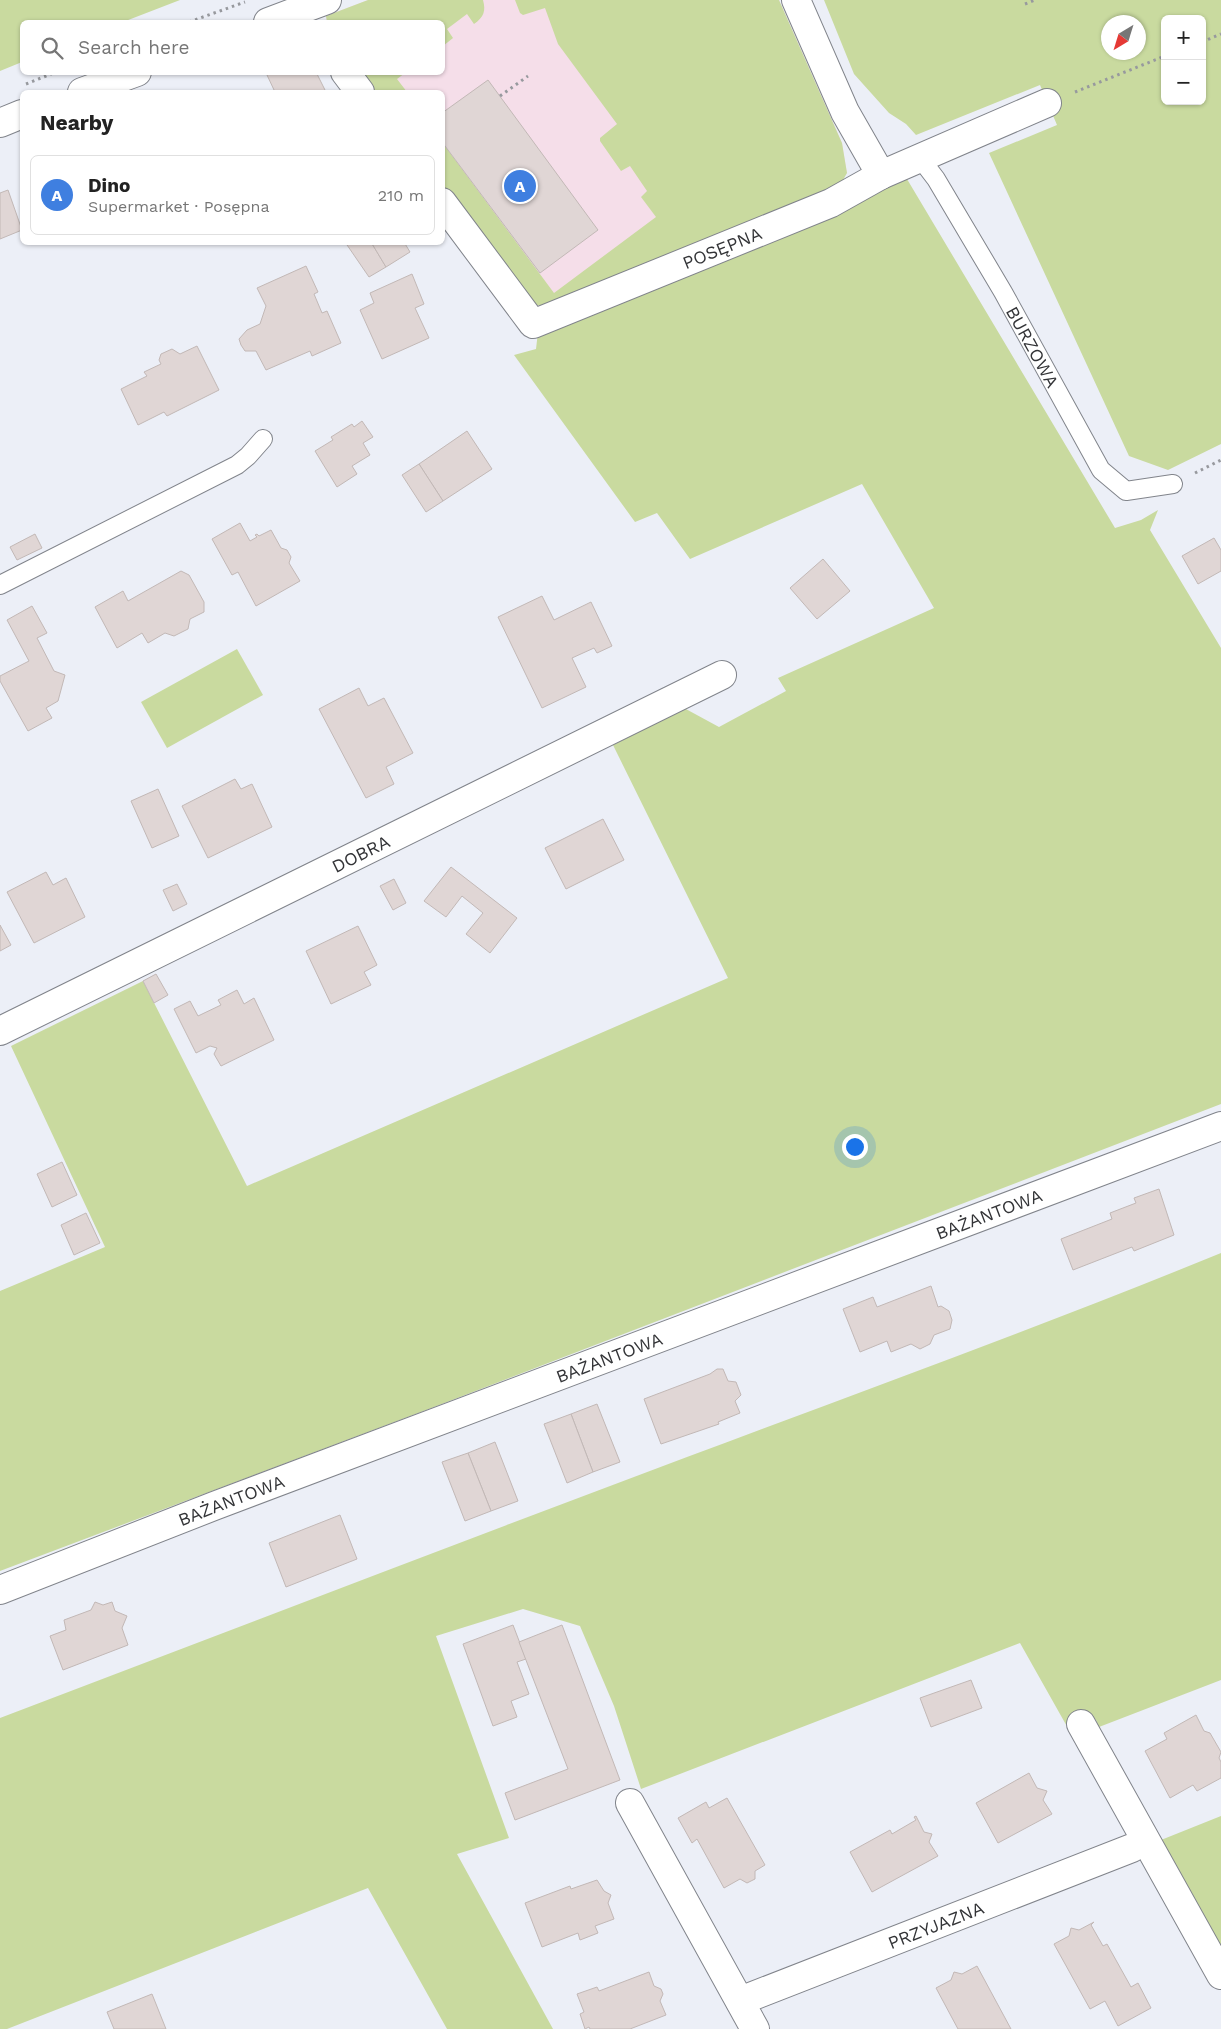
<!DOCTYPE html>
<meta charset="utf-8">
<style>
:root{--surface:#fff;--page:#f2f2f2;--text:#222;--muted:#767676;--line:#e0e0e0;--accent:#1c6969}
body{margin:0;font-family:"Work Sans",sans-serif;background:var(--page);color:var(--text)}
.controls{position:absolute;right:15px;top:15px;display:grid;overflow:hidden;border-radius:8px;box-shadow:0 1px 4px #0004}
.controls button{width:45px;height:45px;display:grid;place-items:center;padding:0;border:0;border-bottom:1px solid var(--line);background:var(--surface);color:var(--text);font:25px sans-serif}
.compass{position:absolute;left:1101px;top:15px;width:45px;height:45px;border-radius:50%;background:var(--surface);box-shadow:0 1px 4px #0004;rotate:218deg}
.you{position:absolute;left:854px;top:1146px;width:18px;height:18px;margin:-12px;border:4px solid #fff;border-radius:50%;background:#1a73e8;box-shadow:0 0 0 8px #1a73e833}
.badge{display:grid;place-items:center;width:32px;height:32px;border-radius:50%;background:var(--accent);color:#fff;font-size:16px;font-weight:700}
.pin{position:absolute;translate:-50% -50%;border:2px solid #fff;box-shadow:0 1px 5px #0006}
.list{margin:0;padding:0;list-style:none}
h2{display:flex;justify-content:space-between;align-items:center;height:65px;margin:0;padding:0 20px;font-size:21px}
h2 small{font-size:16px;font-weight:400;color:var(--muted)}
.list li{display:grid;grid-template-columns:32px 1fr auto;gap:15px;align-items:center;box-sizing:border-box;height:80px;margin:0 10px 10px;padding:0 10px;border:1px solid var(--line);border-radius:8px}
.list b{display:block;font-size:19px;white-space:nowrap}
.list p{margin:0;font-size:16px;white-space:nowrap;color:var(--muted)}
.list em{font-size:16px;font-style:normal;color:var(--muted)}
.icon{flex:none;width:28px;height:28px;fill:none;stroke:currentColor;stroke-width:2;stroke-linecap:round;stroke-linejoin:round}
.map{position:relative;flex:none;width:1221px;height:2029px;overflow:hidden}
.search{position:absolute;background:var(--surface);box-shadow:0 1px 4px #0004;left:20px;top:20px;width:425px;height:55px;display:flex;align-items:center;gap:12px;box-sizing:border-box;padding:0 18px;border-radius:8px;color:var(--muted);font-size:19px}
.panel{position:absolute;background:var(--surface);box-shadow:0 1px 4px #0004;left:20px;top:90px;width:425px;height:155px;border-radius:8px}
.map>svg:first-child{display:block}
</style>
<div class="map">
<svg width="1221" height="2029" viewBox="0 0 1221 2029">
<rect width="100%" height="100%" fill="#eceff7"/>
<path fill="#f5dee9" d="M368,0H779L842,143L847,173L555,308L443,186L442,92H373L358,73L442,72V22H327L326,16Z"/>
<g fill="#c9da9f" fill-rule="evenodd">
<path d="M0,0H180L123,22H22V62L0,71Z"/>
<path d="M368,0H483C486,11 484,17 474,24L467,14L447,29L453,38L443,46L442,22H327L326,16Z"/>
<path d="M515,0H779L842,143L847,173L839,187L555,308L536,305L524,295L443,186L442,142L554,293L656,217L641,197L647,191L630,166L621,171L600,141V138L617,124L558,44L545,8L523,15L520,13Z"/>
<path d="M824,0H1221V444L1168,470L1129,456L989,153L1057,125L1040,85L916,135L906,124L889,113L854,74ZM1165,19H1202V101H1165ZM1108,22H1138V52H1108Z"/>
<path d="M358,73H405L397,79L407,92H373Z"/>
<path d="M901,169L1115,528L1141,520L1158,510L1150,530L1221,648V1104L421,1412L0,1571V1291L105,1247L11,1046L143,981L247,1186L728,978L613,745L684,708L719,727L786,691L778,678L934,608L862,484L690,559L657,513L635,522L514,355L536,349L538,332Z"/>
<path d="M237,649L263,695L167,748L141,702Z"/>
<path d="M1221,1253V1680L1099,1727L1096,1720L1090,1718L1069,1730L1020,1643L641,1789L614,1706L580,1626L523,1609L436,1636L509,1838L457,1854L553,2029H447L368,1888L7,2029H0V1718C229,1631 458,1543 687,1457C865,1390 1045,1325 1221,1253Z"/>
<path d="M1221,1816V1950L1161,1840Z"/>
</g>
<g fill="#e0d6d5" stroke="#c2b8b6">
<path d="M272,72H316L326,92H275L267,75Z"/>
<path d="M488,80L598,230L540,273L442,142V113Z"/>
<path d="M8,190L22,230L0,239V193Z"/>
<path d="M345,242H371L386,267L369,277Z"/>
<path d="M371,242H404L410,252L386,267Z"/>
<path d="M306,266L318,292L314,294L322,313L327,311L341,343L312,356L310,351L266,370L256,351H245L241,345L239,339L247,330L260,324L266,306L257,288Z"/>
<path d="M412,274L424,304L415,308L429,338L382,359L360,310L374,303L370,293Z"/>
<path d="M197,346L219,390L167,416L164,412L138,425L121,389L147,376L144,372L161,364L159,360L161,354L172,349L180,354Z"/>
<path d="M362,421L373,437L363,443L370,455L352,466L357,474L337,487L315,451L333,440L331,437L352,424L354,427Z"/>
<path d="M467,431L492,469L443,501L419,464Z"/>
<path d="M419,464L443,501L426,512L402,475Z"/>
<path d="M240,523L250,541L257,537L255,535L257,534L259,536L271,530L281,548L287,550L291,557L289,563L300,581L256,606L238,572L232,575L212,539Z"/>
<path d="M35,534L42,548L17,560L10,547Z"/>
<path d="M1214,538L1221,550V571L1198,584L1182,556Z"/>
<path d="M823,559L850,591L817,619L790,588Z"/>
<path d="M181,571L189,575L204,602V612L190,619L188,629L174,636L165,633L148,643L142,633L117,648L95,607L123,591L128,601Z"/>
<path d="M542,596L554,620L591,602L612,646L597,653L594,648L572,658L586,687L542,708L498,617Z"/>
<path d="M32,606L47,633L37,638L54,671L65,675L58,701L46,708L52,718L28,731L0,681V676L29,661L7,620Z"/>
<path d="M359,688L368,706L384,698L413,753L386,767L394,784L366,798L319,709Z"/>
<path d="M235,779L241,789L252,784L272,827L208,858L182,806Z"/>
<path d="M158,789L179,836L152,848L131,801Z"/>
<path d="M603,819L624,860L566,889L545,848Z"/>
<path d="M451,867L517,918L490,953L466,934L483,913L462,896L446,917L424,901Z"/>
<path d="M46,872L53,885L66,878L85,917L34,943L7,892Z"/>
<path d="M394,879L406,903L393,910L380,886Z"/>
<path d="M177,884L187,904L173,911L163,890Z"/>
<path d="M0,925L11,945L0,951Z"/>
<path d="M358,926L377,965L364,972L371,985L331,1004L306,951Z"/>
<path d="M156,974L168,995L154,1003L143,981Z"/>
<path d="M237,990L244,1004L254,998L274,1040L221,1066L214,1054L217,1048L210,1046L196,1053L174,1009L190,1001L198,1016L221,1005L218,1000Z"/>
<path d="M62,1162L77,1195L52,1207L37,1174Z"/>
<path d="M1159,1189L1174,1235L1134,1251L1132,1247L1073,1270L1061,1239L1112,1219L1110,1213L1136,1203L1134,1198Z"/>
<path d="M86,1213L100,1243L74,1255L61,1225Z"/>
<path d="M931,1286L938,1307L941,1306L949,1311L952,1320L950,1329L934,1335L930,1344L920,1349L911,1344L891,1352L887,1341L860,1352L843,1309L873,1297L877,1307Z"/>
<path d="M717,1369H723L728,1381L736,1382L741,1395L735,1401L740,1413L718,1422L719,1424L661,1444L644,1399L710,1374Z"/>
<path d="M597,1404L620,1462L593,1472L571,1414Z"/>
<path d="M571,1414L593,1472L567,1483L544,1424Z"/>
<path d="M495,1442L518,1501L491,1511L468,1453Z"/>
<path d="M468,1453L491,1511L465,1521L442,1462Z"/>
<path d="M340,1515L357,1559L286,1587L269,1543Z"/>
<path d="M95,1602L103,1605L112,1602L115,1611L127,1616L122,1628L128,1645L63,1670L50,1636L66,1630L64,1620L91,1610Z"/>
<path d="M513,1625L526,1659L517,1662L529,1694L511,1701L517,1717L493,1726L463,1644Z"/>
<path d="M562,1625L620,1780L515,1820L505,1793L568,1769L519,1642Z"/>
<path d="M971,1680L982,1708L931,1727L920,1698Z"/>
<path d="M1196,1715L1204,1731L1210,1733L1221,1752L1219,1758L1221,1762V1778L1197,1791L1193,1785L1170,1798L1145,1751L1167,1739L1164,1733Z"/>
<path d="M1029,1773L1037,1788L1047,1791L1043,1800L1052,1814L998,1843L976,1803Z"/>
<path d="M727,1798L765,1865L755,1871V1879L747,1883L740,1879L724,1888L697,1839L692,1843L678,1818L706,1802L709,1808Z"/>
<path d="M916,1816L924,1832L932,1834L929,1842L938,1856L872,1892L850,1852L890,1830L892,1834L916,1820L914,1817Z"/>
<path d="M597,1880L604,1891L611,1895L608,1903L614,1919L595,1926L598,1933L580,1940L578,1933L542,1947L525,1903L570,1886L571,1889Z"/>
<path d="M1094,1922L1091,1925L1103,1946L1107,1944L1131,1987L1138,1983L1151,2008L1118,2026L1105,2001L1090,2009L1054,1944L1069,1936L1071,1928L1079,1930Z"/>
<path d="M977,1966L1011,2029H958L936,1988L951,1980L954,1972L962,1974Z"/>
<path d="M649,1972L654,1986L661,1989L663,1994L660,2001L666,2015L630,2029H590L589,2027L585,2029L580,2014L584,2012L577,1994L597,1987L599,1991Z"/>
<path d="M152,1994L166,2029H114L107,2012Z"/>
</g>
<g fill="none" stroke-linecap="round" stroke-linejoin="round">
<defs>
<g id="lane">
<path id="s1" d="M920,158L936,179L1003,292L1101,470L1126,491L1173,484"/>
<path d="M0,585L237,465L248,456L263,439"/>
</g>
<g id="street">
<path d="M796,0L845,112L881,175"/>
<path d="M345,72L360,92"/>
<path id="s2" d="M442,202L533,324L831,203L881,175L1047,103"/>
<path id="s3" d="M0,1031L722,675"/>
<path id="s4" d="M0,1590L214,1506L1221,1126"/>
<path d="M1081,1724L1221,1975"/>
<path d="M630,1803L755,2029"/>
<path id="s5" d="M740,2001L1132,1848"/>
</g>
<g id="secondary">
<path d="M268,22L327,0"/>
<path d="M82,92L137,72"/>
<path d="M0,123L22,114"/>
</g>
</defs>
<use href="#lane" stroke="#81848b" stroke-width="20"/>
<use href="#street" stroke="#81848b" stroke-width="30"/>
<use href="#secondary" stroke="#81848b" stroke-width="30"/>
<g stroke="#97999e" stroke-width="3" stroke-dasharray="2.5 4" stroke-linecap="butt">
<path d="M1025,4L1035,0"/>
<path d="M189,22L245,2"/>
<path d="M1202,42L1221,34"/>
<path d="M26,84L56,72"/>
<path d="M1075,92L1165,56"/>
<path d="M500,96L528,76"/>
<path d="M1195,473L1221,460"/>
</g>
<use href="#lane" stroke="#fff" stroke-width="18"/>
<use href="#street" stroke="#fff" stroke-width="28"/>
<use href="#secondary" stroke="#fff" stroke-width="28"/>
</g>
<g text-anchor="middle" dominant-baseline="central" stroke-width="4.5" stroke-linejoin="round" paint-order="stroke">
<g font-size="18" fill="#333437" stroke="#fff">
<text stroke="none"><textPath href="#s2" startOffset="356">POSĘPNA</textPath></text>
<text stroke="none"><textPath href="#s1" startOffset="220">BURZOWA</textPath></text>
<text stroke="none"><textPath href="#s3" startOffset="402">DOBRA</textPath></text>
<text stroke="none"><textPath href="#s4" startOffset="1058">BAŻANTOWA</textPath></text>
<text stroke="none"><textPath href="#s4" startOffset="652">BAŻANTOWA</textPath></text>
<text stroke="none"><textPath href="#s4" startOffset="248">BAŻANTOWA</textPath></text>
<text stroke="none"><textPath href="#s5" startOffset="210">PRZYJAZNA</textPath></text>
</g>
</g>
</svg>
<div class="controls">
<button>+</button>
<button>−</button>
</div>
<svg class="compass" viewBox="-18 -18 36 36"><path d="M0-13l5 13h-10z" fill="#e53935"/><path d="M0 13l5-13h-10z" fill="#767676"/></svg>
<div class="you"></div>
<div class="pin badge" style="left:520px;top:186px;background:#3f7fe0">A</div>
<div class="search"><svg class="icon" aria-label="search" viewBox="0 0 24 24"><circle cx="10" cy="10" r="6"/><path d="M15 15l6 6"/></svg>Search here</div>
<section class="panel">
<h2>Nearby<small></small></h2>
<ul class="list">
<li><span class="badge" style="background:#3f7fe0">A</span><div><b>Dino</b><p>Supermarket · Posępna</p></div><em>210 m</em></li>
</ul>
</section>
</div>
